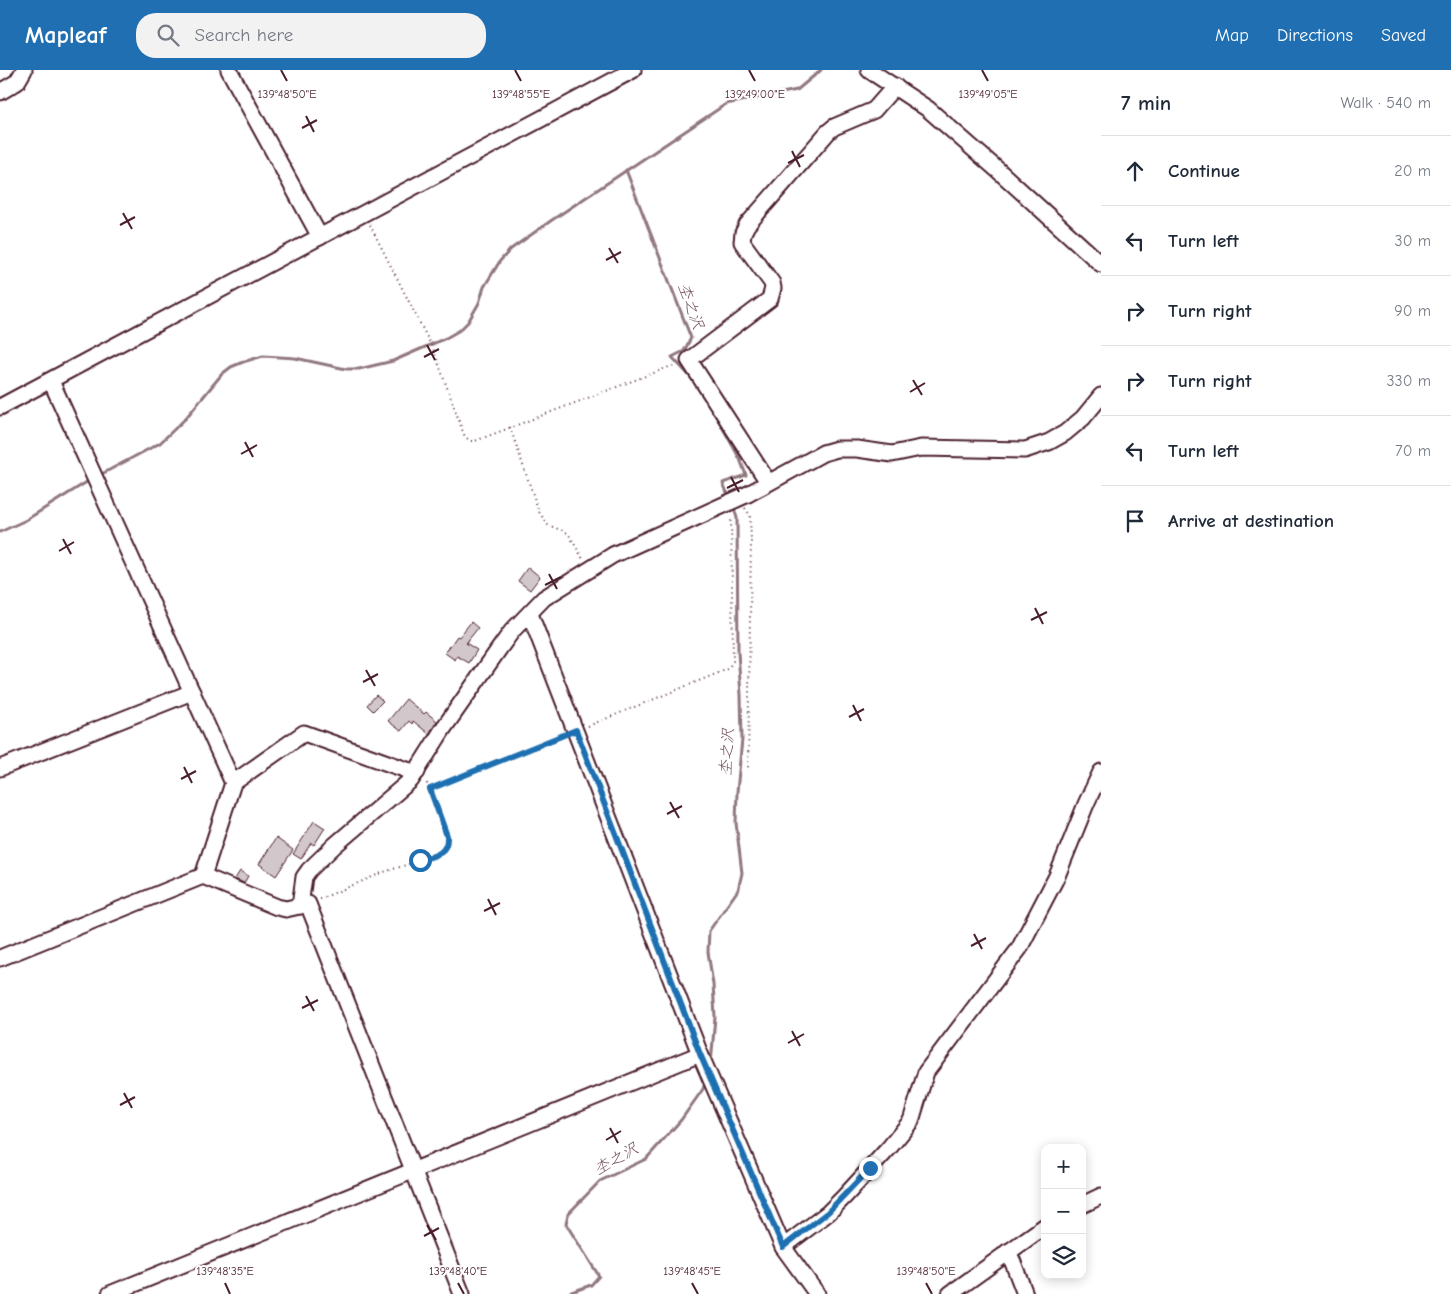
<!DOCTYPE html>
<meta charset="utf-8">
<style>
:root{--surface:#fff;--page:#f2f2f3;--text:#1f2937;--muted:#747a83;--line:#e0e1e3;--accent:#1f6fb2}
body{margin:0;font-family:"Comic Neue","Klee One",sans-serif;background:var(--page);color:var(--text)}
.controls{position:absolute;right:15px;bottom:15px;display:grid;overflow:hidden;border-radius:10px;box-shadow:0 2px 12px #0003}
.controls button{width:45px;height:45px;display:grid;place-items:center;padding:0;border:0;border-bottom:1px solid var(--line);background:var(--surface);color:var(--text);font:25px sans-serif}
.stop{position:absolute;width:15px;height:15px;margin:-11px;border:4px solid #1f6fb2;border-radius:50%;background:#fff}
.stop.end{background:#1f6fb2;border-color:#fff;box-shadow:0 1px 5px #0008}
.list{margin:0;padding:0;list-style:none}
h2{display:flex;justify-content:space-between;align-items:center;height:65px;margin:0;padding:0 20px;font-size:21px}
h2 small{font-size:16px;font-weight:400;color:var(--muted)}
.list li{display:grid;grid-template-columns:32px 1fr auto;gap:15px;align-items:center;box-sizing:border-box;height:70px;padding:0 20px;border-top:1px solid var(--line)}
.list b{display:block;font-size:19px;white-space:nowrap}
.list em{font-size:16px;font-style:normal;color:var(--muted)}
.icon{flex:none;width:28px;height:28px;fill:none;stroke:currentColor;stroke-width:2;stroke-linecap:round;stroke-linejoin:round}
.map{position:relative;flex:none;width:1101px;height:1224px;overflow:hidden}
header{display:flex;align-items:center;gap:30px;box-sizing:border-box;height:70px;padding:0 25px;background:var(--accent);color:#fff}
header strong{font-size:24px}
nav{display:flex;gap:28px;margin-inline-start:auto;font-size:18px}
.search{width:350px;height:45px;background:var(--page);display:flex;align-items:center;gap:12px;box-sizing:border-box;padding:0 18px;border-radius:20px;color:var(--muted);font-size:19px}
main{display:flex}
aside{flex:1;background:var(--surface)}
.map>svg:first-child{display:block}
</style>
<header>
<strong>Mapleaf</strong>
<div class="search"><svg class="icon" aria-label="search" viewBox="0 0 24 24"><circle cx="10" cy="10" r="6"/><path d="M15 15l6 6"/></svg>Search here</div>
<nav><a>Map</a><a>Directions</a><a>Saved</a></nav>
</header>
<main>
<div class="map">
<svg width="1101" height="1224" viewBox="0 0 1101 1224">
<rect width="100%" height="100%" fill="#fff"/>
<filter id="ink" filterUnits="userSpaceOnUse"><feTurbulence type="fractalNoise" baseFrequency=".02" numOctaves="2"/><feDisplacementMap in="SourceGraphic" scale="10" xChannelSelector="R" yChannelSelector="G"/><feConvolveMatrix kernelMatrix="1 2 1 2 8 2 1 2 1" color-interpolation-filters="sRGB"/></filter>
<g filter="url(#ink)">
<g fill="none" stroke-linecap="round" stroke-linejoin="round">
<g stroke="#91787e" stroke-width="3">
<path d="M626,100L691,268L684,281L672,287L696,313"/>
<path d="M710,335L740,389L746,405L723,413L729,427"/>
<path d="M98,406L160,373L185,349L222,304L231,297L243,292L263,286L280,287L295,288L346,299H359L393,291L446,268L460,260L468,252L479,233L484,217L500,191L511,179L552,150L726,34L797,20L821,0"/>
<path d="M0,462L26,450L90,410"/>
<path d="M711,994L715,947L713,914L708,882L709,861L738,820L742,803L736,753L737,722L742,669L741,625L738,582L737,448L733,435"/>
<path d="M566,1224L591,1215L599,1206L566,1154L568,1144L600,1111L646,1089L681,1050L703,1019L706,1010"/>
</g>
</g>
<g fill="#d2c7cb" stroke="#4a1f2b">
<path d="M528,497L540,507L530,520L518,511Z"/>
<path d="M471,552L478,558L466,573L477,580L469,593L457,586L455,590L445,583L457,566L459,567Z"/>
<path d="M376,625L383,631L373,641L367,635Z"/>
<path d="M406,629L424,644L426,642L437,651L429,664L413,651L412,654L409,651L401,661L388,651Z"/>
<path d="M314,751L325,758L314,775L311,773L301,789L293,784Z"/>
<path d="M276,768L293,780L276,806L259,794Z"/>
<path d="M240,801L248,806L244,813L235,809Z"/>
</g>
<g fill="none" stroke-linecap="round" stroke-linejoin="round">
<defs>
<g id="minor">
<path d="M229,0L320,167"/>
<path d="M869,0L928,39L1000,102L1101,194"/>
<path d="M0,22L17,12L24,0"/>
<path d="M51,311L233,713"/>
<path d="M0,337L633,0"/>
<path d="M768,412L689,290L770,229L773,218L772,213L742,172L743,163L747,155L828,62L834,57L874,40L895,16"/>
<path d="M530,544L700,984L783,1177L817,1224"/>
<path d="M0,698L192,622"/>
<path d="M203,806L233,713L304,663L407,700L417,702"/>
<path d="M300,836L304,807L309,800L335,775L411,710L443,659L499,579L512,561L544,528L613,485L748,424L823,383L837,379H857L892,384L921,378L1025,380L1049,372L1065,363L1083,348L1101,326"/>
<path d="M0,888L203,806L277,837L286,839L308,834L462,1224"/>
<path d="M1082,1135L1101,1126"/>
<path d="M783,1177L828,1143L844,1127L889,1078L911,1051L926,1002L1019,879L1057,806L1086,734L1101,702"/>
<path d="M1007,1182L1012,1190L1025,1224"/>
<path d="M110,1224L700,984"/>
<path d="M950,1224L1045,1156"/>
</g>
</defs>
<use href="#minor" stroke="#4a1f2b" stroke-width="19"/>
<g stroke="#4a1f2b" stroke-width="2" stroke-dasharray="1 4" stroke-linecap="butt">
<path d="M370,155L434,281L463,362L465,367L471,371H475L677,294"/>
<path d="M510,357L539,442L548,455L568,463L583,489"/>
<path d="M745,438L750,445L751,471L748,701"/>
<path d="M588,656L728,599L733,591L731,447"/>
<path d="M430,719L562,666"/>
<path d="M320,829L384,802L441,784L448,774L447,766L430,719L426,712"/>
</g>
<use href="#minor" stroke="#fff" stroke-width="15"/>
</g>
</g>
<g fill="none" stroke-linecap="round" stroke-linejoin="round" filter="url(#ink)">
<path stroke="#1f6fb2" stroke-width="6" d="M420,790C434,786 448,784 447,766L430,719L576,660L700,984L783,1177L828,1142L870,1098"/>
</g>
<path fill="none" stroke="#4a1f2b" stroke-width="2" d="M281,0L287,11M515,0L521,11M749,0L755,11M982,0L988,11M306,46L314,62M302,58L317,50M792,81L800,97M788,93L804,85M123,143L132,159M120,155L135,147M609,178L618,193M606,190L621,182M427,275L435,290M424,287L439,279M913,310L922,325M910,322L925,313M245,372L253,387M241,384L257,375M731,407L739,422M727,418L743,410M63,469L71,484M59,481L74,472M549,504L557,519M545,515L561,507M1035,538L1043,554M1031,550L1047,542M366,600L375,616M363,612L378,604M853,635L861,651M849,647L864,639M184,697L192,713M181,709L196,701M670,732L679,748M667,744L682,736M488,829L496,845M484,841L500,833M974,864L982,879M971,876L986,868M306,926L314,941M302,938L318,930M792,961L800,976M788,973L804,964M124,1023L132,1038M120,1035L135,1027M610,1058L618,1073M606,1070L621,1061M427,1155L436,1170M424,1166L439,1158M225,1213L230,1224M458,1213L464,1224M692,1213L698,1224M926,1213L932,1224"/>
<g text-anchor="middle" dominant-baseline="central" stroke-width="4" stroke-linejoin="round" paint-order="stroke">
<g font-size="16" font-style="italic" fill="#74535c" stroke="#fff">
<text transform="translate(691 236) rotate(70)">杢之沢</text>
<text transform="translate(727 682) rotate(-87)">杢之沢</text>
<text transform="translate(616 1089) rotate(-30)">杢之沢</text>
</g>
</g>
<g font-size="12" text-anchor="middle" fill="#4a1f2b" stroke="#fff" stroke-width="4" stroke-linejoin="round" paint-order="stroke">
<text x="287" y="28">139°48'50"E</text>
<text x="521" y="28">139°48'55"E</text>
<text x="755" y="28">139°49'00"E</text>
<text x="988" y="28">139°49'05"E</text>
<text x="225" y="1205">139°48'35"E</text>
<text x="458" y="1205">139°48'40"E</text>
<text x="692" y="1205">139°48'45"E</text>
<text x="926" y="1205">139°48'50"E</text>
</g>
</svg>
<div class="controls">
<button>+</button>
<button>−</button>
<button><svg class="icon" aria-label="layers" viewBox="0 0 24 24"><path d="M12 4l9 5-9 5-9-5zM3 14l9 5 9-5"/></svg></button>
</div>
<div class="stop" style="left:420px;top:790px"></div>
<div class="stop end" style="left:870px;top:1098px"></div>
</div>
<aside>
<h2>7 min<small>Walk · 540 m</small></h2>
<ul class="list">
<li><svg class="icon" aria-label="ahead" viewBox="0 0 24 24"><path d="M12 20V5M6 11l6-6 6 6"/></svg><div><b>Continue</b></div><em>20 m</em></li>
<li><svg class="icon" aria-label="left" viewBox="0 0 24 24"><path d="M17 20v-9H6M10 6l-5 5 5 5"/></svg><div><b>Turn left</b></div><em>30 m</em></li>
<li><svg class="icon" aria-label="right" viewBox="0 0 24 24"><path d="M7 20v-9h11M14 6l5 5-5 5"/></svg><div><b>Turn right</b></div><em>90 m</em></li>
<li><svg class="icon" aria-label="right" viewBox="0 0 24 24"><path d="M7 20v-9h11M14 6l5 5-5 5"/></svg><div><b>Turn right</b></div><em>330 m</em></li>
<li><svg class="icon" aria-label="left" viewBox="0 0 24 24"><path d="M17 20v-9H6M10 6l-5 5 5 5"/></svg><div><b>Turn left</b></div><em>70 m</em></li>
<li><svg class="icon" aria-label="arrive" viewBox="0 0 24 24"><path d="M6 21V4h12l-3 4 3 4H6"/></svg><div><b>Arrive at destination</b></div></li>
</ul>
</aside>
</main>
